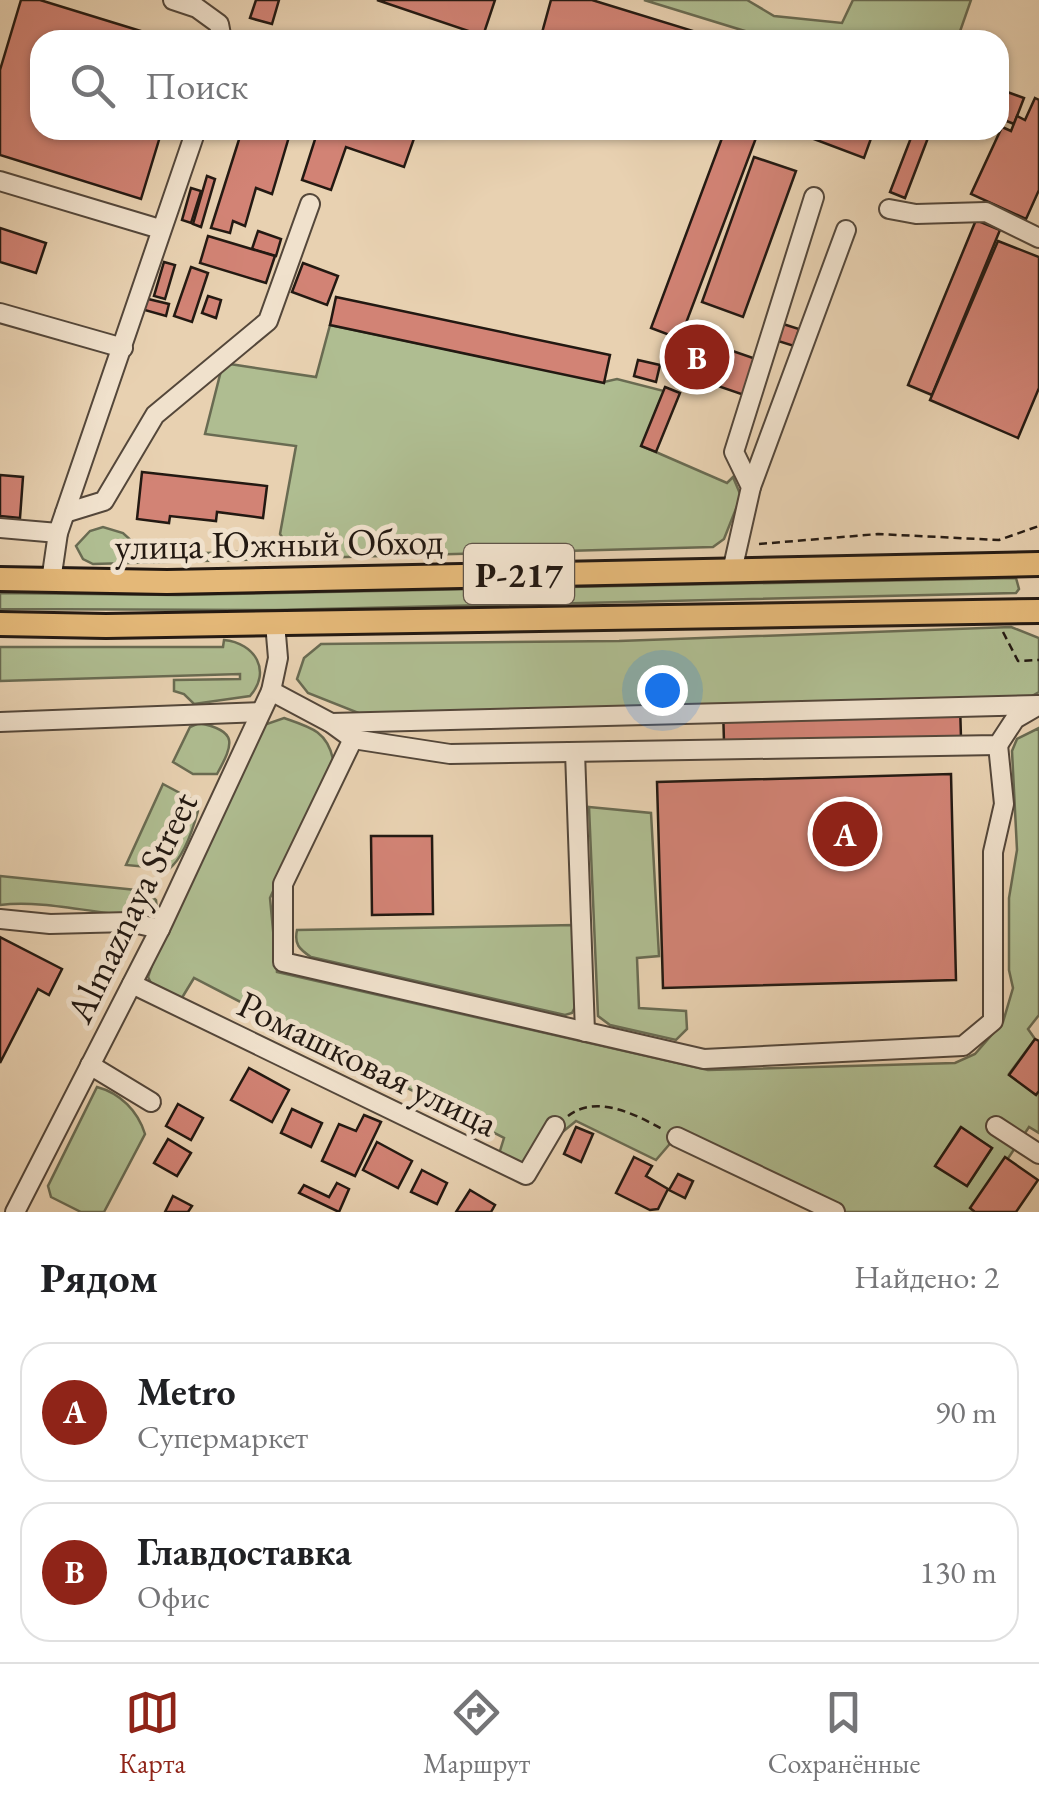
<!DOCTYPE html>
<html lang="ru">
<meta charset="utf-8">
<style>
:root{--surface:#fff;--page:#f2f2f2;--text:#202124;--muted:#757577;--line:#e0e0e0;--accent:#8f2418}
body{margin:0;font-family:"EB Garamond",serif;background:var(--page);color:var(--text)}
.you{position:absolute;left:662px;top:690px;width:35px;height:35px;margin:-25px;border:8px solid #fff;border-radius:50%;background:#1a73e8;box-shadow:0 0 0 15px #1a73e833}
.badge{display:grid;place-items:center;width:65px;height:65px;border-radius:50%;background:var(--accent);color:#fff;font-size:32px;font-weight:700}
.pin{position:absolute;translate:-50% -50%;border:5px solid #fff;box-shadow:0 2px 10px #0006}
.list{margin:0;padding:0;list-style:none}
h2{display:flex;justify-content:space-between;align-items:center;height:130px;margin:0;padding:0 40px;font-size:42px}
h2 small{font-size:32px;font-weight:400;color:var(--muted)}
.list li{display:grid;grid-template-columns:65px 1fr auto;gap:30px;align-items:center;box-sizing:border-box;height:140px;margin:0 20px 20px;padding:0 20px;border:2px solid var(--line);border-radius:30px}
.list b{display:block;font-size:38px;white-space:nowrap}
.list p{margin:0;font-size:32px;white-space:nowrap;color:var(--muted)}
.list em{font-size:32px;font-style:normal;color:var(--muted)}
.icon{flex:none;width:55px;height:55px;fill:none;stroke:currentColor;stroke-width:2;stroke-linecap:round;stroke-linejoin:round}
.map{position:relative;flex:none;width:1039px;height:1212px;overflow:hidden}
.search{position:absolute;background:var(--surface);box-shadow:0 2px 8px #0004;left:30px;right:30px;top:30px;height:110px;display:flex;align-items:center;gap:25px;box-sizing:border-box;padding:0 35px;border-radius:30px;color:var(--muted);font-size:38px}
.sheet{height:450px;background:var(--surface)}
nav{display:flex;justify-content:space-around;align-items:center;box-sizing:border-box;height:140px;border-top:2px solid var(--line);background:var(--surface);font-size:28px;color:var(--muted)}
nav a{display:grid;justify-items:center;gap:5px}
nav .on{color:var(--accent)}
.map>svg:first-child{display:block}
</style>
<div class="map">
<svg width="1039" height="1212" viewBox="0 0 1039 1212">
<rect width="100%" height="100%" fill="#e8d1b1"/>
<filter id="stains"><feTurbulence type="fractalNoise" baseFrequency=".002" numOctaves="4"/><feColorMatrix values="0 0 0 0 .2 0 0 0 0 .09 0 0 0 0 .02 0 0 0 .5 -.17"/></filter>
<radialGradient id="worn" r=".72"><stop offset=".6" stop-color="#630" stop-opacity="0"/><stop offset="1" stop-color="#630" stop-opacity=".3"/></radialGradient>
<g fill="#afbd91" stroke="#696b52" stroke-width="2.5" fill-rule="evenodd">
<path d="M644,0H747L774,16L842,23L853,0H971L957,40H774Z"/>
<path d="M330,325L604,382L617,379L664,391L642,446L727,483L733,477L741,496L724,539L713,547L93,564L83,559L76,546L90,531L103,527L123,533L147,555L291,550L280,534L296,446L205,434L223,363L316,377Z"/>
<path d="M1016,578L1019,589L1016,593L276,610L0,609V593L178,595Z"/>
<path d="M1011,627L1039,638V692L1023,701L366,716L308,693L297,679L304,658L321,644L619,641Z"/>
<path d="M224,640C255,643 272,671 250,696L194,704L184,694L174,691V680L240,679V674L0,681V647H223Z"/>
<path d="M284,718C310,727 327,731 333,759L270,898L277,972L708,1070L955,1063L975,1054L1003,1022L1013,988L1009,970V898L1017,850L1012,751L1017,739L1039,728V1015L1028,1029L1035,1039L1009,1074L1035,1094L1039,1091V1133L1029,1127L972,1212H844L680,1132L656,1160L576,1121L522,1165L499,1154L504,1138L194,978L180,1001L153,987L148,977L152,965L261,726ZM960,1128L992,1148L967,1186L936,1165Z"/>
<path d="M199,723C238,731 234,743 217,774H193L173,762L190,727Z"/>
<path d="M163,784L191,799L198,811C193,829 184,857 169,869L126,865Z"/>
<path d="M589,807L651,813L659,956L637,958L639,1008L686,1011L687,1029L676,1040L610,1025L598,1016Z"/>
<path d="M0,876L146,891L156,900L157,910L152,917C103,916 45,899 0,905Z"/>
<path d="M574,925L576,1005L572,1013L565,1015L311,957C299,949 294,944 297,930Z"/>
<path d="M97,1087C120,1093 138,1111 145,1134L104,1212H81L51,1197L48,1186Z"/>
</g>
<g fill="#d28375" stroke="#231912" stroke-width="2.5">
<path d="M21,0H40L170,40H40V130H162L141,199L0,155V70Z"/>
<path d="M256,0H279L272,24L250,18Z"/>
<path d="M377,0H495L483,36Z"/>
<path d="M551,0H592L703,34L702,40H540Z"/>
<path d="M999,89L1024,98L1014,124L999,118Z"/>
<path d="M1035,98L1039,100V190L1026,219L971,194L1002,127L1011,131L1017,116L1025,120Z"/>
<path d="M242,130H291L272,194L256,188L245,226L233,221L230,233L211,228Z"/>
<path d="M318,130H417L404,167L346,147L331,190L302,180Z"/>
<path d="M725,130H759L680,339L651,328Z"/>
<path d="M790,130H874L864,158Z"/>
<path d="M914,130H931L905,198L890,192Z"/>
<path d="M754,157L796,171L743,317L702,302Z"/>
<path d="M207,176L215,179L201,227L193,224Z"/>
<path d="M191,188L201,191L191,223L182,220Z"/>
<path d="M976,220L1000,230L932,395L908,385Z"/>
<path d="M0,228L46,243L36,273L0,262Z"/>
<path d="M258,231L281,239L276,256L252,249Z"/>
<path d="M208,236L275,256L266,283L200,263Z"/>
<path d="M998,241L1039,257V388L1018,438L930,400Z"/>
<path d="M164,262L175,265L165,299L154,296Z"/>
<path d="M303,263L338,276L327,305L292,292Z"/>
<path d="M191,267L208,273L192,322L174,316Z"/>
<path d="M208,296L221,300L216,318L202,313Z"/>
<path d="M336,297L610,355L604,383L330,325Z"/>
<path d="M144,298L169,304L166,316L141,309Z"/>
<path d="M783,324L799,329L794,346L778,341Z"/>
<path d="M692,337L756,359L744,395L680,373Z"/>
<path d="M638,360L660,365L656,382L634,376Z"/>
<path d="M665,387L680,393L656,452L641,446Z"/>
<path d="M142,472L267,486L263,518L217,512L216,521L170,516L169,523L137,519Z"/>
<path d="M0,475L23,477L20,518L0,516Z"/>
<path d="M960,704L961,738L724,742L723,708Z"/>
<path d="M951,774L956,980L663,988L657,782Z"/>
<path d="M371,836H432L433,914L372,915Z"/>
<path d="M0,937L62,969L49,995L38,989L0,1063Z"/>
<path d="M1035,1039L1039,1041V1091L1036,1095L1009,1075Z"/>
<path d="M249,1068L289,1090L272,1122L231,1100Z"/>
<path d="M178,1104L203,1118L191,1140L166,1126Z"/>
<path d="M292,1109L322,1123L311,1147L281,1133Z"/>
<path d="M364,1115L381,1122L355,1176L322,1161L339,1124L356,1131Z"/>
<path d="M576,1127L593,1134L581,1162L564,1154Z"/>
<path d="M961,1127L992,1148L967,1186L935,1166Z"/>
<path d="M168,1139L191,1153L177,1176L154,1163Z"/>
<path d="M377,1142L412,1161L398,1188L363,1170Z"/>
<path d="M634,1157L652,1166L646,1176L668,1189L658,1209L650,1210L616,1193Z"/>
<path d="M1005,1157L1038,1180L1016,1212H975L970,1208Z"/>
<path d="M422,1170L447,1183L437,1204L411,1192Z"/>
<path d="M678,1174L693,1181L685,1198L669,1190Z"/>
<path d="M337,1183L349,1189L339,1212L299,1193L304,1185L329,1197Z"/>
<path d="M470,1190L495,1205L491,1212H456Z"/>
<path d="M173,1196L192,1206L188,1212H165Z"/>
</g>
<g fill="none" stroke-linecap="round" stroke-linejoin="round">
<defs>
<g id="minor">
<path d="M173,0L197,8L219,24L222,40"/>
<path d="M0,181L160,229"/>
<path d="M889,209L916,214L986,212L1039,238"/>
<path d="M0,313L123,348"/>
<path d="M751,487L846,230"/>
<path d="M65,513L104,501L155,415L268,321L310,204"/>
<path d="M0,528L58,533"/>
<path d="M732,571L751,487L734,452L814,197"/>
<path d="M51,581L58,533L196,130"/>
<path d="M271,691L331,723L353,739L450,754L998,745L1015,719L1039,705"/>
<path d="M0,722L260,712"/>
<path d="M331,723L1038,705"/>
<path d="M353,739L283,884V962L704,1059L963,1046L993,1021V852L1004,804L998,745"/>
<path d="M575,752L585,1032"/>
<path d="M0,919L50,924L129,922L160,929"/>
<path d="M132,984L526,1175L555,1126"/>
<path d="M90,1065L151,1102"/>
<path d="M996,1126L1039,1154"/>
<path d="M677,1137L835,1212"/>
<path d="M15,1212L160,929L271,691L278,658L275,623"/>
</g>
<g id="major">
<path d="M0,579L167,582L1039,564"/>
<path d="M0,624L106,626L1039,611"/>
</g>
</defs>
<use href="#minor" stroke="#54473a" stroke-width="22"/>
<use href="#major" stroke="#231912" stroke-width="28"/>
<g stroke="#231912" stroke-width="2.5" stroke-dasharray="8 5" stroke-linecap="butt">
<path d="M759,544L878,534L999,540L1039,526"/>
<path d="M1003,632L1018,661L1039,660"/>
<path d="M568,1116C596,1094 635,1114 662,1129"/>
</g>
<use href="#minor" stroke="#f0e1cc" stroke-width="18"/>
<use href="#major" stroke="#e4b878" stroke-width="22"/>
</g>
<g text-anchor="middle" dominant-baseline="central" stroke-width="10" stroke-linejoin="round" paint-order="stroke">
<rect fill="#f0e1cc" stroke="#60554a" stroke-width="2.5" x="464" y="544" width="110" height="60" rx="8"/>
<g font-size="35" font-weight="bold" fill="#231912">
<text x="519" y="574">Р-217</text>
</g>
<g font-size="38" fill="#231912" stroke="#f0e1cc">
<text transform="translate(279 543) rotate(-1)">улица Южный Обход</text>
<text transform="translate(131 907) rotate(-64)">Almaznaya Street</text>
<text transform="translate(368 1063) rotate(26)">Ромашковая улица</text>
</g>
</g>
<rect width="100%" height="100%" filter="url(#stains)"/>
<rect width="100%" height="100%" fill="url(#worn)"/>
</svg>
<div class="you"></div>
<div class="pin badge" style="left:845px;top:834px">A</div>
<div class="pin badge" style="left:697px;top:357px">B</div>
<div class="search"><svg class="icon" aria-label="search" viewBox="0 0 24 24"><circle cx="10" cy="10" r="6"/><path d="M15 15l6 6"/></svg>Поиск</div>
</div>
<section class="sheet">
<h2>Рядом<small>Найдено: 2</small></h2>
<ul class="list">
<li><span class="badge">A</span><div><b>Metro</b><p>Супермаркет</p></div><em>90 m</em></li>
<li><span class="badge">B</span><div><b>Главдоставка</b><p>Офис</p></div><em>130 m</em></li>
</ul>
</section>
<nav>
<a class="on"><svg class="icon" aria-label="map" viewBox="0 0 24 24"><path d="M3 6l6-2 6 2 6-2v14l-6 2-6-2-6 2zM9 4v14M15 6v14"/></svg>Карта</a>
<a><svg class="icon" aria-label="directions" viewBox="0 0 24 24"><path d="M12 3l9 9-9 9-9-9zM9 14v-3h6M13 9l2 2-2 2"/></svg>Маршрут</a>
<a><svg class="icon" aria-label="saved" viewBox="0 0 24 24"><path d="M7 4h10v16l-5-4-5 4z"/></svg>Сохранённые</a>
</nav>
